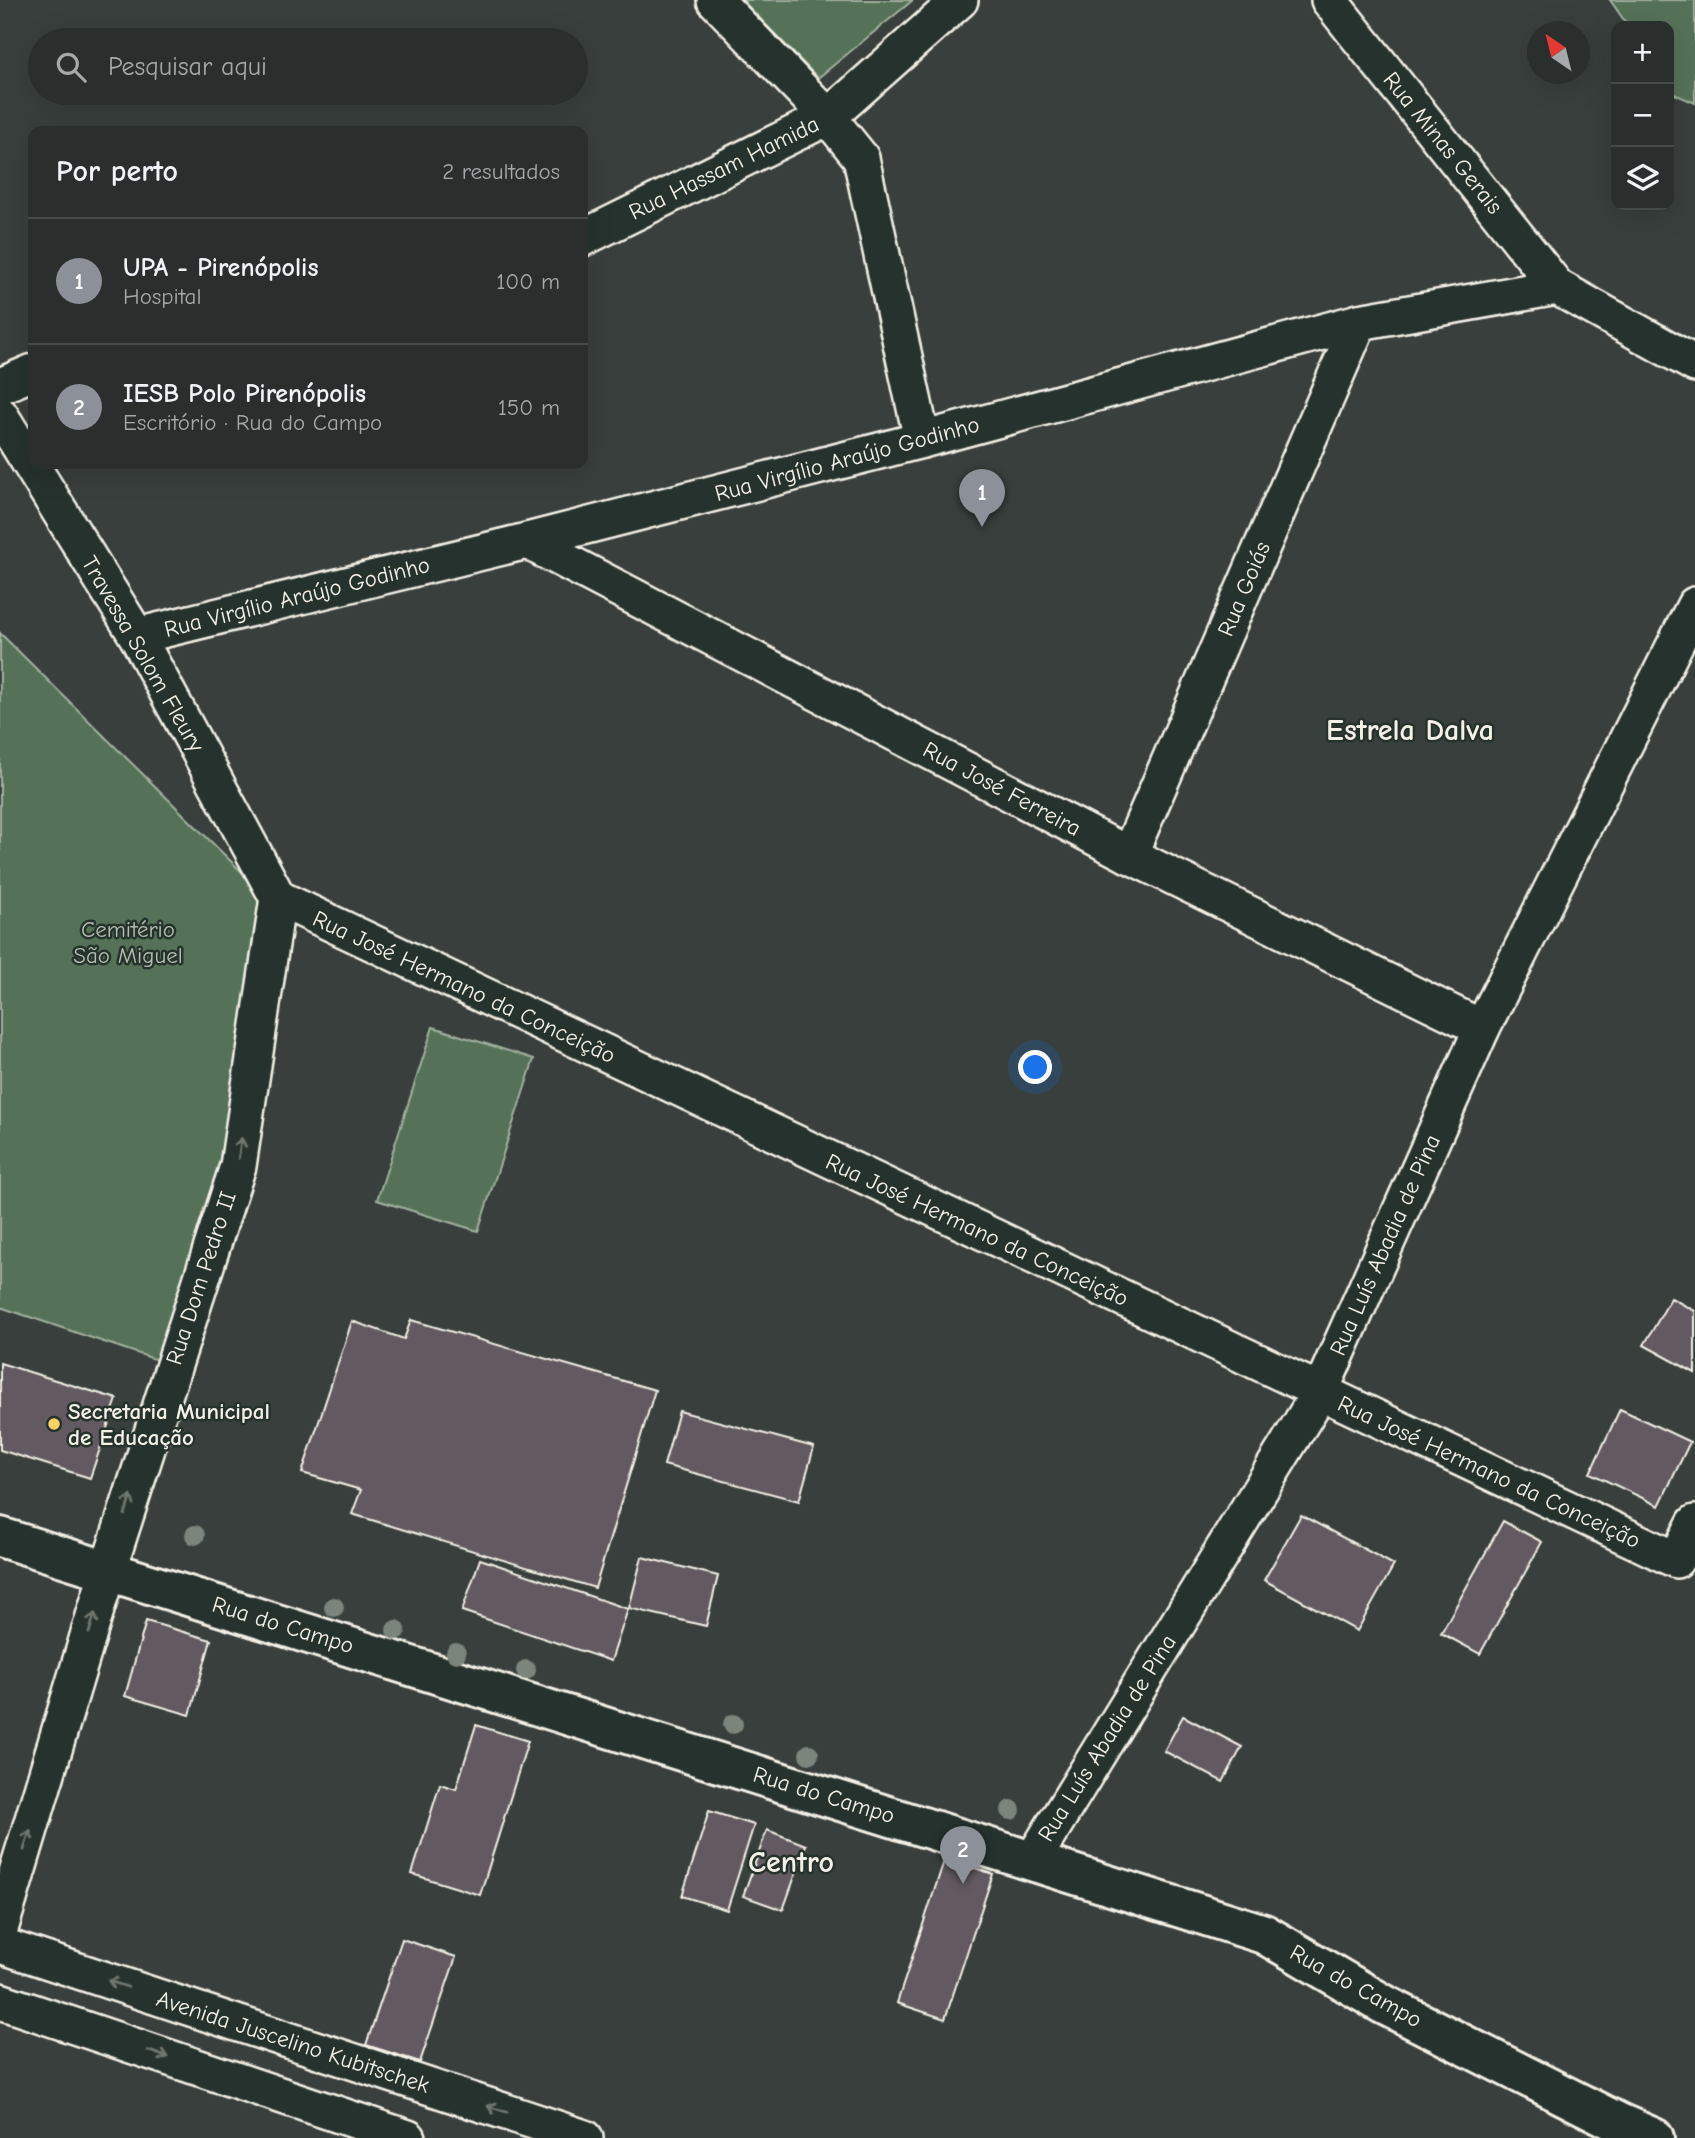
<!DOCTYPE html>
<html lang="pt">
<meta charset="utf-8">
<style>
:root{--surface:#2a2f2e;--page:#363b3a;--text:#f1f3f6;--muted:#a5a9aa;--line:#464a4a;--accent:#8c9099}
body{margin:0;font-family:"Comic Neue",sans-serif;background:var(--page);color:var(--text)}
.controls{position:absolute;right:21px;top:21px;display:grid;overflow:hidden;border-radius:14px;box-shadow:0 7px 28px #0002}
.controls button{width:63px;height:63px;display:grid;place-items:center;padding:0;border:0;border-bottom:2px solid var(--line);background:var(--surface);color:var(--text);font:35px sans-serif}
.compass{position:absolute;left:1527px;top:21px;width:63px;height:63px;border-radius:50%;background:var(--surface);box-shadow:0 7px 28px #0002;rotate:325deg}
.you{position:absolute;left:1036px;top:1068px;width:24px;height:24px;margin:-18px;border:5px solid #fff;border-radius:50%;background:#1a73e8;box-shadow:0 0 0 10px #1a73e833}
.badge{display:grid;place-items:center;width:46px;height:46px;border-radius:50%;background:var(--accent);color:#fff;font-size:23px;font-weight:700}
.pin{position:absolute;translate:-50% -58px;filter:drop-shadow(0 2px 4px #0008)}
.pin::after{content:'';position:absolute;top:37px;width:24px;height:21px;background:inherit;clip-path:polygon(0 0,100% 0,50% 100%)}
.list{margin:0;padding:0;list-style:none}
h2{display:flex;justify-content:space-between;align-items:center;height:91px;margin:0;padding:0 28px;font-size:30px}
h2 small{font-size:23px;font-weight:400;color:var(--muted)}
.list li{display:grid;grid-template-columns:46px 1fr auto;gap:21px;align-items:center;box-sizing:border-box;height:126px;padding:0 28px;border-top:2px solid var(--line)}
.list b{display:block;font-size:26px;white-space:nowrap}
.list p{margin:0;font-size:23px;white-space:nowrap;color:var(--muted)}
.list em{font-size:23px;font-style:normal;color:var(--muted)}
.icon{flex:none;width:38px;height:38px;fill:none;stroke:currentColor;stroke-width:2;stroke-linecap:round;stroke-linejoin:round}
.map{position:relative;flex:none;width:1695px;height:2138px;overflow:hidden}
.search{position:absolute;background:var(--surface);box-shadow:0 7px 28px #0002;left:28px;top:28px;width:560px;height:77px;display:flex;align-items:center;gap:18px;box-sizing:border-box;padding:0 24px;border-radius:38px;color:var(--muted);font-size:26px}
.panel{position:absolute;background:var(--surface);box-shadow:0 7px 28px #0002;left:28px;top:126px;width:560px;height:343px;border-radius:14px}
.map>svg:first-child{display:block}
</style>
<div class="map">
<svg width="1695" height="2138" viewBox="0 0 1695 2138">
<rect width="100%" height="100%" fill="#383f3d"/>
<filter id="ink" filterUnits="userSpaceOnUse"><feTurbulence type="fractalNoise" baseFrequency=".0143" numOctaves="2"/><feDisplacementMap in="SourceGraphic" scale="14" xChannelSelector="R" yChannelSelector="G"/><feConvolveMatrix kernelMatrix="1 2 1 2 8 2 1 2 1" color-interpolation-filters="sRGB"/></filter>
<g filter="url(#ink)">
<g fill="#557259" stroke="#a4b2a0" stroke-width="2">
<path d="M742,0H913L818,78Z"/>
<path d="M1610,0H1695V103L1672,93L1669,87V26H1628Z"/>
<path d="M0,633L265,895L227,1163L163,1362L0,1307Z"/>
<path d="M433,1027L534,1059L478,1231L377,1200Z"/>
</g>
<g fill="#625a61" stroke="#f4f1e8" stroke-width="2">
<path d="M1671,1298L1695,1311V1373L1644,1345Z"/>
<path d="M411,1320L655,1390L595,1588L352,1514L361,1490L302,1473L352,1321L404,1339Z"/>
<path d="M0,1363L117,1399L90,1478L0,1450Z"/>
<path d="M1620,1409L1690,1442L1659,1506L1590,1473Z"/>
<path d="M679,1411L814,1447L799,1501L664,1465Z"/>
<path d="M1301,1515L1394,1565L1357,1631L1264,1580Z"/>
<path d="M1503,1521L1542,1542L1480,1654L1441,1633Z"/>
<path d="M642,1557L718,1576L706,1626L629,1608Z"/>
<path d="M480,1559L628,1609L611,1661L462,1611Z"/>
<path d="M146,1621L211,1640L190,1715L125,1696Z"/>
<path d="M1183,1716L1242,1747L1223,1782L1164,1751Z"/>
<path d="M476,1725L528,1741L480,1895L412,1874L440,1784L456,1789Z"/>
<path d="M709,1811L754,1825L727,1910L682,1896Z"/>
<path d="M767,1830L806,1845L783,1910L743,1896Z"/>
<path d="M945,1858L993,1874L945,2019L897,2003Z"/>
<path d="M402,1939L456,1957L420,2062L366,2045Z"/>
</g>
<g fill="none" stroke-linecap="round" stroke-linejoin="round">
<defs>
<g id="street">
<path d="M715,0L828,117L861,158L922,440"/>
<path d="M1329,0L1557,287L1695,364"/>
<path d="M583,238L828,117L960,0"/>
<path d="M0,386L33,372"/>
<path d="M0,415L137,636L278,898"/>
<path d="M527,541L1129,855L1482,1028"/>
<path d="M137,636L527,541L922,440L1359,322L1557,287"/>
<path d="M1129,855L1359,322"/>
<path d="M278,898L1676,1560L1695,1523"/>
<path d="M1032,1861L1320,1392L1482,1028L1695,605"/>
<path d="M0,1929L108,1570L238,1166L278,898"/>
<path d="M0,1945L585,2138"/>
<path d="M0,2001L408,2138"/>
</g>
<path id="secondary" d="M0,1537L1264,1934L1383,2004L1619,2123L1654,2138"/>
</defs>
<use href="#street" stroke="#f4f1e8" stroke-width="40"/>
<use href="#secondary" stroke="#f4f1e8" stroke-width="44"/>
<use href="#street" stroke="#26332d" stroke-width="35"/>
<use href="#secondary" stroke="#26332d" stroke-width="38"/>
</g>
<g fill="#7c857c">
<circle cx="195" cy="1535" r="10"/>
<circle cx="334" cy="1607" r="10"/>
<circle cx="396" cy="1630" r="10"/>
<circle cx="456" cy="1653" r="10"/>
<circle cx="526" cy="1670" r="10"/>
<circle cx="733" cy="1724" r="10"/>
<circle cx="809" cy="1754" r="10"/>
<circle cx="1011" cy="1810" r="10"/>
</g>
<defs><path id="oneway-shaft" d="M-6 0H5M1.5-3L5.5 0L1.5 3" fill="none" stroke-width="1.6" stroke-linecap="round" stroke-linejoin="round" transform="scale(1.75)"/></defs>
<g stroke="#6e766e">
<use href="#oneway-shaft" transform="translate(240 1148) rotate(-81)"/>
<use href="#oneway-shaft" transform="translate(128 1505) rotate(-72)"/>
<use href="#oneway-shaft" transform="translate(92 1623) rotate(-73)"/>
<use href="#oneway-shaft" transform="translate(27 1840) rotate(-73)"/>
<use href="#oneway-shaft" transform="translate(118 1984) rotate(-162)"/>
<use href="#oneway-shaft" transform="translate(158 2054) rotate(19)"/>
<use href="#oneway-shaft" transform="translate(497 2109) rotate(-162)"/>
</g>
</g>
<circle fill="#ffd166" stroke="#26332d" stroke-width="2.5" cx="54" cy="1424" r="7"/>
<g text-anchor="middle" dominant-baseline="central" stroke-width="5" stroke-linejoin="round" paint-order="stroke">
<g font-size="23" fill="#f4f1e8" stroke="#26332d">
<text transform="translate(1443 143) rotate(51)">Rua Minas Gerais</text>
<text transform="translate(724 168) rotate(-26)">Rua Hassam Hamida</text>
<text transform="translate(847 459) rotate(-15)">Rua Virgílio Araújo Godinho</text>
<text transform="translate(1244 589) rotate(-67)">Rua Goiás</text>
<text transform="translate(297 597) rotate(-14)">Rua Virgílio Araújo Godinho</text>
<text transform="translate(143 654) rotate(60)">Travessa Solom Fleury</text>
<text transform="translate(1002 789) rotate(28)">Rua José Ferreira</text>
<text transform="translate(464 987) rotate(25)">Rua José Hermano da Conceição</text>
<text transform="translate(977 1230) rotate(25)">Rua José Hermano da Conceição</text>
<text transform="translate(1385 1245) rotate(-66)">Rua Luís Abadia de Pina</text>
<text transform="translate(201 1278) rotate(-72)">Rua Dom Pedro II</text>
<text transform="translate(1489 1472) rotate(25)">Rua José Hermano da Conceição</text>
<text transform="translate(283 1625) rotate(17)">Rua do Campo</text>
<text transform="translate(1107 1738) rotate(-58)">Rua Luís Abadia de Pina</text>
<text transform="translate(824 1795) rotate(17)">Rua do Campo</text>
<text transform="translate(1356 1986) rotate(29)">Rua do Campo</text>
<text transform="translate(293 2042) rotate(18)">Avenida Juscelino Kubitschek</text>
</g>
<g font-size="23" fill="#b4beaf" stroke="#26332d">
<text x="128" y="929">Cemitério<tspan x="128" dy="26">São Miguel</tspan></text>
</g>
<g font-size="23" font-weight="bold" fill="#f4f1e8" stroke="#26332d" text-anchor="start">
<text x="68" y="1411">Secretaria Municipal<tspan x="68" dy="26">de Educação</tspan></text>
</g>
<g font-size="30" font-weight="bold" fill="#f4f1e8" stroke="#26332d">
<text x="1410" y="730">Estrela Dalva</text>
<text x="791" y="1862">Centro</text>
</g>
</g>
</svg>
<div class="controls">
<button>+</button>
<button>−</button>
<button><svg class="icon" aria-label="layers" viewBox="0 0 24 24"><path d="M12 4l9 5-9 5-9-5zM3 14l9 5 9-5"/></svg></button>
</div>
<svg class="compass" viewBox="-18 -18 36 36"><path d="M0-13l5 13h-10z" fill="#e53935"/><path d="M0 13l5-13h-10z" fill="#a5a9aa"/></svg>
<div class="you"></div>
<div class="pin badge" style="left:982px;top:527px">1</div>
<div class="pin badge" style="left:963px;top:1884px">2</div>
<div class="search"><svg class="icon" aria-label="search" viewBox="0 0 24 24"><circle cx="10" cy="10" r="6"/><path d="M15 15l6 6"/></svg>Pesquisar aqui</div>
<section class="panel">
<h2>Por perto<small>2 resultados</small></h2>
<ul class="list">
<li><span class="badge">1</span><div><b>UPA - Pirenópolis</b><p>Hospital</p></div><em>100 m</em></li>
<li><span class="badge">2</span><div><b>IESB Polo Pirenópolis</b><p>Escritório · Rua do Campo</p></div><em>150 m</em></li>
</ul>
</section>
</div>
